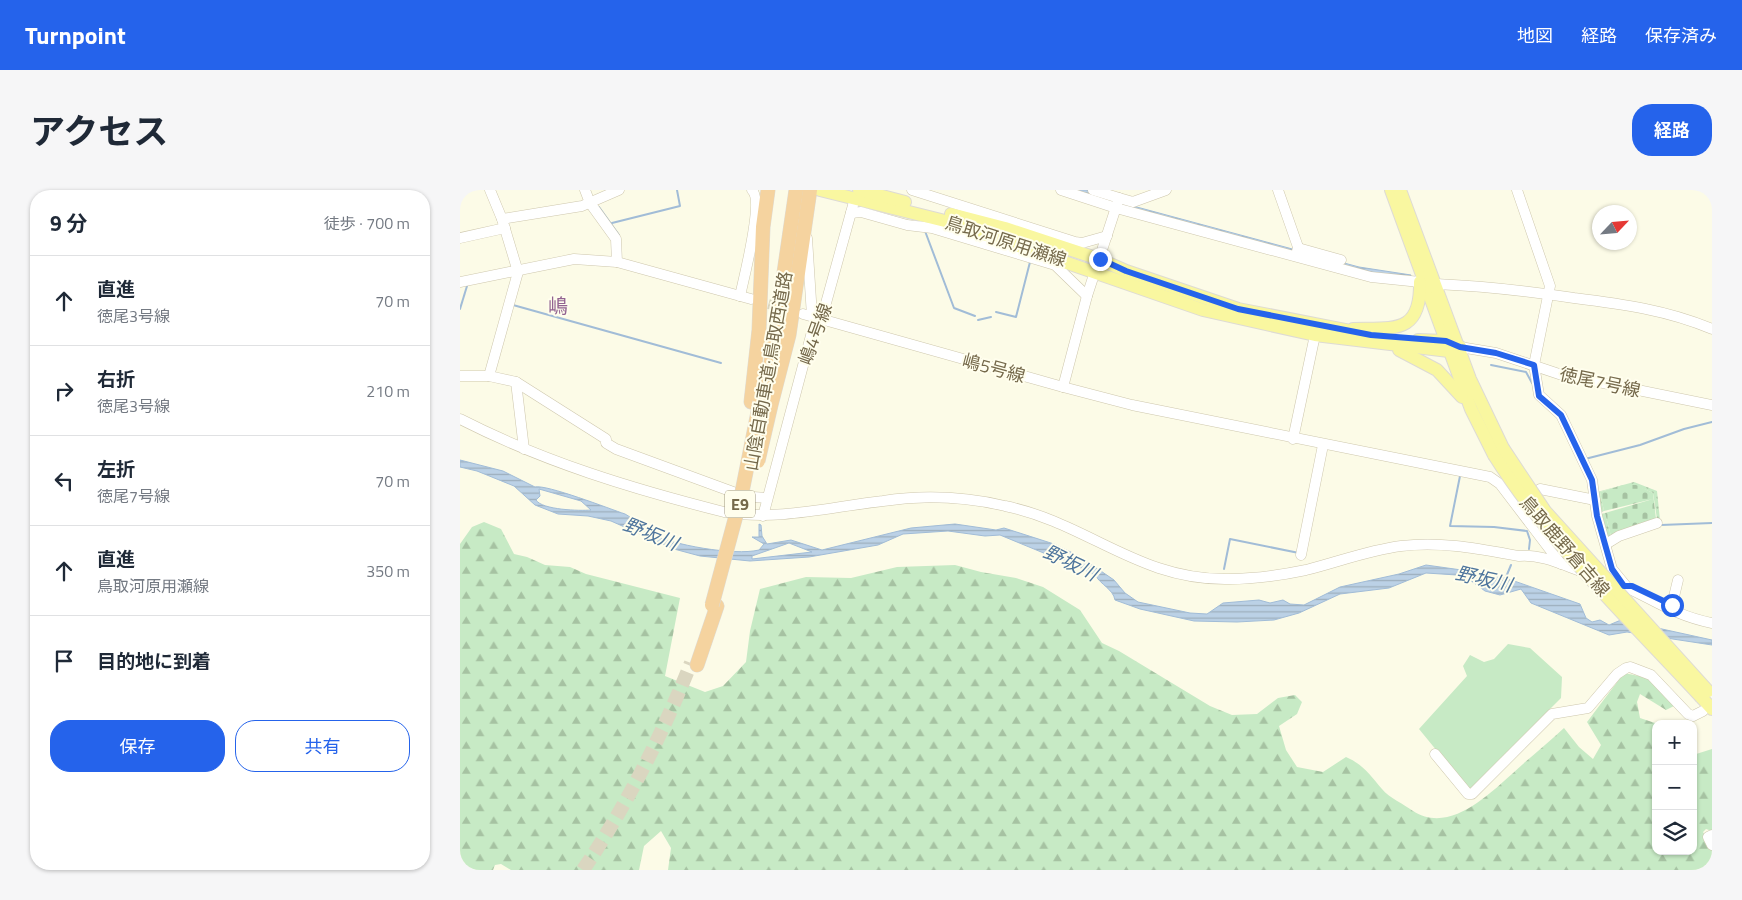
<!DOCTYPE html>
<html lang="ja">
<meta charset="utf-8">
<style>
:root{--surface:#fff;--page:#f6f6f7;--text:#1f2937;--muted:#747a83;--line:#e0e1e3;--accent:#2563eb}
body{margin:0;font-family:"Titillium Web","Noto Sans JP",sans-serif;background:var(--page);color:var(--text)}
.controls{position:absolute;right:15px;bottom:15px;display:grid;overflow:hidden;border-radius:10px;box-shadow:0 1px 4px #0004}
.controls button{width:45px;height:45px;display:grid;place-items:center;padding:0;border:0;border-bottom:1px solid var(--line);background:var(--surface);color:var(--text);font:25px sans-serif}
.compass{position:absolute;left:1132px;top:15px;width:45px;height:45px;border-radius:50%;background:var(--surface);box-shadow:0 1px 4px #0004;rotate:64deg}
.stop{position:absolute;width:15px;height:15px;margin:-11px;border:4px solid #2563eb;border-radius:50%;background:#fff}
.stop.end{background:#2563eb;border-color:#fff;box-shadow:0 1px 5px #0008}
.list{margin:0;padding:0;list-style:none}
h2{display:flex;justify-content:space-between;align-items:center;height:65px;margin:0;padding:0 20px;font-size:21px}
h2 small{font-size:16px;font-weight:400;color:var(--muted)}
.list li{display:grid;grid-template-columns:32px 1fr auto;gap:15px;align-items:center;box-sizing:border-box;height:90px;padding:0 20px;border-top:1px solid var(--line)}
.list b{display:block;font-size:19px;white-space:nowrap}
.list p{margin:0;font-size:16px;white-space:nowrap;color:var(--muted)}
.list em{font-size:16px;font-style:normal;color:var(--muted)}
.actions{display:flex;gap:10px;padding:15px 20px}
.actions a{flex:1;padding:11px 0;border:1px solid var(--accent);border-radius:20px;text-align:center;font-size:18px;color:var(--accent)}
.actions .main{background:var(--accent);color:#fff}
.icon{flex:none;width:28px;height:28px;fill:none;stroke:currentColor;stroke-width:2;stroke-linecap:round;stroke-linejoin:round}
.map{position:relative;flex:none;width:1252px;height:680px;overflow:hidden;border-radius:20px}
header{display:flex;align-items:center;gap:30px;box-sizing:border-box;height:70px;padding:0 25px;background:var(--accent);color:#fff}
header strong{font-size:24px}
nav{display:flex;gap:28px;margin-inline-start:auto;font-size:18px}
.intro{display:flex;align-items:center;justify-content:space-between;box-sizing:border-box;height:120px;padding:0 30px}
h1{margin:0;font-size:35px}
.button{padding:12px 22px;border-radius:20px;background:var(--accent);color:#fff;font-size:18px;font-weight:700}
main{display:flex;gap:30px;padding:0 30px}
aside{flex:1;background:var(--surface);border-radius:20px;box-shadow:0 1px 4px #0004}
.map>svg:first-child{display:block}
</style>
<header>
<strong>Turnpoint</strong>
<nav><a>地図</a><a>経路</a><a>保存済み</a></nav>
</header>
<div class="intro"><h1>アクセス</h1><a class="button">経路</a></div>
<main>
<aside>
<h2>9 分<small>徒歩 · 700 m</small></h2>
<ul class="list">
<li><svg class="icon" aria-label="ahead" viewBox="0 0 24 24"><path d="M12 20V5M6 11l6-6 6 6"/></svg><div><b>直進</b><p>徳尾3号線</p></div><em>70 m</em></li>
<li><svg class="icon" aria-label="right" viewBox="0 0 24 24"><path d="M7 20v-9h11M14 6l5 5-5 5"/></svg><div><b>右折</b><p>徳尾3号線</p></div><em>210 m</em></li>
<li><svg class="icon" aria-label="left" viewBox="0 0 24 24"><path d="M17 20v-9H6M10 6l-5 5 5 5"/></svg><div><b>左折</b><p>徳尾7号線</p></div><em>70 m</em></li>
<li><svg class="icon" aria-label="ahead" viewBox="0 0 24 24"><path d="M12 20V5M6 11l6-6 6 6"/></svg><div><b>直進</b><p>鳥取河原用瀬線</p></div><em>350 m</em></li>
<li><svg class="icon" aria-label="arrive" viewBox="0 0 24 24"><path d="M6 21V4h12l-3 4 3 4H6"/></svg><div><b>目的地に到着</b></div></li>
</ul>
<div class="actions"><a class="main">保存</a><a>共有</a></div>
</aside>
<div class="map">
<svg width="1252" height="680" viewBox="0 0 1252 680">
<defs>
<pattern id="grass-dots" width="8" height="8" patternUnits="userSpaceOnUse" patternTransform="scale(1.25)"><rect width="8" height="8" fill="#c7eac5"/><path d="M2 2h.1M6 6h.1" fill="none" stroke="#a6c2a2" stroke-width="1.8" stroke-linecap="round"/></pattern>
<pattern id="forest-firs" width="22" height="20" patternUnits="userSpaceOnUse" patternTransform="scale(1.25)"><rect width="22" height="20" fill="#c7eac5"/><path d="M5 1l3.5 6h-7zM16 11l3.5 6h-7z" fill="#a6c2a2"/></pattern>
<pattern id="cemetery-stones" width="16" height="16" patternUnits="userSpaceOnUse" patternTransform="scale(1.25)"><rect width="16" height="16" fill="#c7eac5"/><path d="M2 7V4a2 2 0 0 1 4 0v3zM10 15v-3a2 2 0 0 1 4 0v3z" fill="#a6c2a2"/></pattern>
<pattern id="water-rules" width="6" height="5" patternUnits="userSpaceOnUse" patternTransform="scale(1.25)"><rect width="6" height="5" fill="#bbd1e6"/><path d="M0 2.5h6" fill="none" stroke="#9daebc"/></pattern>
</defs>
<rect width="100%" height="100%" fill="#fcfbe7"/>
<path fill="url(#grass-dots)" d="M1174,292L1197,301L1200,330L1147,351L1139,325L1145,323L1151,346L1197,329L1193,303C1170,292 1163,295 1140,302L1144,321L1139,323L1137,302Z"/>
<path fill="url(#forest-firs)" d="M24,332L41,339L54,364L67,367L85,375L110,377L126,384L220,408L205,486L245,502L263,496L286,472L290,441L300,399L346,387L391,388L437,377L495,375L521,382L556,388L583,397L620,420L642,453L659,461L750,516L772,525L797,524L818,508L835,505L842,512L837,524L819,536L826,560L837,577L863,582L886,567C904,575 910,585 922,599C929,608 944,614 953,621C989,644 1027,606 1052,584C1069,568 1087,554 1104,538L1119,557L1133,569L1141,555L1127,532L1164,483L1189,488L1214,516L1206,520L1180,504L1177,512L1180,528L1198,534H1196V661H1233V565L1252,559V641L1246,639L1243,642L1252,657V680H208L211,658L201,641L184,656L179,680H51L41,674L35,675L33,680H0V354L12,337Z"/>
<path fill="url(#cemetery-stones)" d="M1163,295H1176L1193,303L1196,329L1151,346L1145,323L1193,309L1144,321L1140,302Z"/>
<path fill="#c7eac5" d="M1048,454L1070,458L1102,487L1101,508L1009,600L959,539L1007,486L1003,476L1010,465L1024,472L1034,469Z"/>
<g fill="url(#water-rules)" stroke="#a1bcd7" fill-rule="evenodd">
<path d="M608,0H626L662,13L899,77L951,85L950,88L915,83Z"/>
<path d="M0,270L43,281L75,297C86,294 150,319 165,324C175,329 179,338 189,343C212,355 274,366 299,360L304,354L292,347H299V334L301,335L302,346L307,354L331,350L362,360L451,338L495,334L536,340L544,338L594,354L619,366L654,390L665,403L678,412L730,423L747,424L763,413L799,410L810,413L823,410L830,414L844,415L880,397L939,384L966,375L1037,385L1120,414L1126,428L1132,432L1140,430L1149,435L1161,430L1252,450V455L1167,442L1149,445L1071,413L1061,399L1040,405L1025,401L1010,390L997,385L966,383L929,398L880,404L839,423L814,430L777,432L734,431L680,419L655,410C653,399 641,395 635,385C623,381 615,372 603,371L540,345L525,346L488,341L443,344L418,355L349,367L290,371L240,366L214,359L151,331L128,326L98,324L75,315L54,296L17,281L0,277ZM79,299L121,311L131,320C120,321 82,320 76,310L80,306ZM329,353L352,362L292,369V366Z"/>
</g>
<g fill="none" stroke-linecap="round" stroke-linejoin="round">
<g stroke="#a1bcd7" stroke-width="2">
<path d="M139,17L159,45"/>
<path d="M152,33L220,16L217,0"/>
<path d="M465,41L494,118L515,126"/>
<path d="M53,115L261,173"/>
<path d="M0,119L7,96"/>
<path d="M536,122L556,127L570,72"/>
<path d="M518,130L531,127"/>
<path d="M1031,175L1066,182L1072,193"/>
<path d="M1125,269L1180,255L1224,239L1252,232"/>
<path d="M1000,286L990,336L1034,337L1067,341L1070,350L1069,359"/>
<path d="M1201,335L1252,333"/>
<path d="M764,379L770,349L839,363"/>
<path d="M1046,387L1051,375"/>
</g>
<path stroke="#dad6c0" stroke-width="10" stroke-dasharray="10 5" stroke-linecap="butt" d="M294,110L326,119"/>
<path stroke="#dad6c0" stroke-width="14" stroke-dasharray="14 7" stroke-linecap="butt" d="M123,680C167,615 202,545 231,473"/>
<defs>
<g id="minor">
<path d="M125,0L130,13L156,49L157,72"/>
<path d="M452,0L615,52L622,53L647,46"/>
<path d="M601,0L656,18L911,87L960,92"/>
<path d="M818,0L838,57L836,66"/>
<path d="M1057,0L1090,96L1074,175L1079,205L1101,225L1132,290L1137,326L1152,379L1166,396"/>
<path d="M659,8L673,12L706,0"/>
<path d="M391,23L401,22L447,35L472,38L595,75L627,106"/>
<path d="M42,29L122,16L159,0"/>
<path d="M0,48L45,38"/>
<path d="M347,48L352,126"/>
<path d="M838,58L881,70"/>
<path d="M0,92L114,69L157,72L291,109"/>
<path d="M976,94C1022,96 1068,101 1114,108C1162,114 1207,120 1252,139"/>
<path d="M280,106C284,87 304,11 292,0"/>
<path d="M343,124L603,197L627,106L659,8L633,0"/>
<path d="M1000,157L1036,163L1099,184L1252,215"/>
<path d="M0,186H29L56,192L146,249V253L156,259L273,302"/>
<path d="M29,186L58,82L42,29L30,0"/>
<path d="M56,192L64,259"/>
<path d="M603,197L672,215L1030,287L1040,294L1101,374"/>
<path d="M0,229C84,272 173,299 264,322C319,331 369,317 423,311C462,305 506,307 545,316C628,333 679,391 769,389C794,389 822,385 846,380C878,372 909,360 941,356C982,351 1020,359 1059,366C1082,364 1103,375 1123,382"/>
<path d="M833,249L855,145"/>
<path d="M293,307L306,308"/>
<path d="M1067,308L1080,299L1135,310"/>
<path d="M303,326L353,138L358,128L363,124L395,8"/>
<path d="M1146,354L1159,346L1197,333"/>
<path d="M841,365L863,255"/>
<path d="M1147,389C1185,403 1210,425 1252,433"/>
<path d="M1212,415L1218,390"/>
<path d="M975,564L1008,604H1012L1092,524L1128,518L1157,484L1166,478L1170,477L1191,485L1228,524L1233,526L1243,521"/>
<path d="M1252,645L1248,647L1252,655"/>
</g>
<g id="major">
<path d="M360,0L489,32L743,120L855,145L989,161L1000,157"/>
<path d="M399,0L445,12"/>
<path d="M931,0L1011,219L1034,265"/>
<path d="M940,0L1010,189L1043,258"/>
<path d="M491,24L545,38L639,69L666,81L778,119L901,143"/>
<path d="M893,139C935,138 961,144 960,92"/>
<path d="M958,150L986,151L1000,157"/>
<path d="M939,160L977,180L1002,207"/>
<path d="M1241,507L1252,519"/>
</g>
<g id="highway">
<path d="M307,200L336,0"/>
<path d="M291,212L299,140L303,37L308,0"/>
<path d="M311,215L329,145L350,0"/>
<path d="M237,475L257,416"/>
</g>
</defs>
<use href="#minor" stroke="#cec7ad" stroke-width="11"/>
<use href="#major" stroke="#dedbd4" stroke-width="14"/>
<use href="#highway" stroke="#dedbd4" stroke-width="15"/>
<use href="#minor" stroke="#fff" stroke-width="10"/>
<use href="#major" stroke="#f9f7a0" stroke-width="12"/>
<use href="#highway" stroke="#f5d39f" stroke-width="14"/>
<defs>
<g id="major-bridge">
<path d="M1043,258L1085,321L1248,501"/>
<path d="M1034,265C1090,354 1170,430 1241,507"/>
</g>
<g id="highway-bridge">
<path d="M298,271L311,215"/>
<path d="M252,415L281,307L300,212"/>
</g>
</defs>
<use href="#major-bridge" stroke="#dedbd4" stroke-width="14" stroke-linecap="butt"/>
<use href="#highway-bridge" stroke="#dedbd4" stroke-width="15" stroke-linecap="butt"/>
<use href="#major-bridge" stroke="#f9f7a0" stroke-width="12"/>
<use href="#highway-bridge" stroke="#f5d39f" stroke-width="14"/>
</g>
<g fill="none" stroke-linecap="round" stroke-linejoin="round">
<path stroke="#2563eb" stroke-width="6" d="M640,69L666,81L778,119L911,145L986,151L1000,157L1036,163L1074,175L1079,206L1101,225L1132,290L1137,326L1152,379L1164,396H1172L1212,415"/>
</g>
<g text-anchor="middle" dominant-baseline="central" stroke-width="4" stroke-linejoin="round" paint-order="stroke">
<rect fill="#fffeed" stroke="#9e967c" stroke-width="1" x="265" y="300.5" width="30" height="27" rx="4"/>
<g font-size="16" font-weight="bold" fill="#75694b">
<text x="280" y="314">E9</text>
</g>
<g font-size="18" fill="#75694b" stroke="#fffeed">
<text transform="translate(546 51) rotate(18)">鳥取河原用瀬線</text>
<text transform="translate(355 144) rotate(-70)">嶋4号線</text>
<text transform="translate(534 178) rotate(15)">嶋5号線</text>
<text transform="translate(308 181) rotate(-80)">山陰自動車道;鳥取西道路</text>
<text transform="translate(1140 192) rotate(12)">徳尾7号線</text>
<text transform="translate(1105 356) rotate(49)">鳥取鹿野倉吉線</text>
</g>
<g font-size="19" font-style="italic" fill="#4e759d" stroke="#fffeed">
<text transform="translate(191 343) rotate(22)">野坂川</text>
<text transform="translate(611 372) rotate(26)">野坂川</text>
<text transform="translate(1024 388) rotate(13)">野坂川</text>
</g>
<g font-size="20" fill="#926391" stroke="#fffeed">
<text x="98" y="115">嶋</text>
</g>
</g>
</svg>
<div class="controls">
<button>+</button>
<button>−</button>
<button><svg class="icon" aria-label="layers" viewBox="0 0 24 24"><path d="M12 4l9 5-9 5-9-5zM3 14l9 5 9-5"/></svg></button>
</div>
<svg class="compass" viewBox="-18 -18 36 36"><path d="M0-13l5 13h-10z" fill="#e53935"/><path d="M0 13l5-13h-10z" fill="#747a83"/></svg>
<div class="stop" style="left:1212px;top:415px"></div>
<div class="stop end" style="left:640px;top:69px"></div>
</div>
</main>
